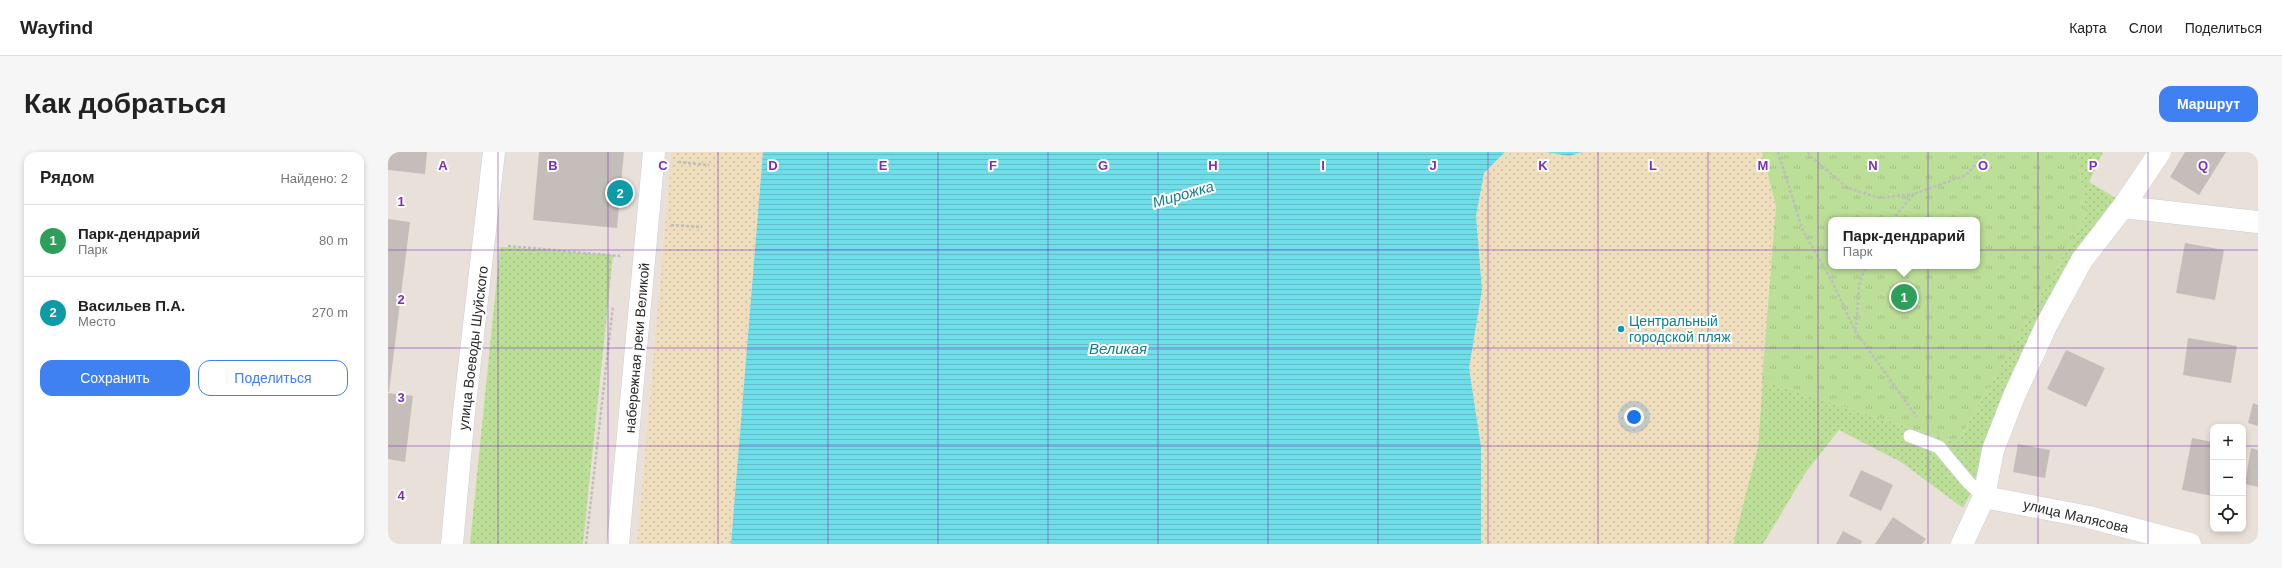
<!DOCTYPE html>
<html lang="ru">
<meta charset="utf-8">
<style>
:root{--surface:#fff;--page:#f6f6f6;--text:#222;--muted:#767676;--line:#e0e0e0;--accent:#3f80f2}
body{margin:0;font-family:Arial,sans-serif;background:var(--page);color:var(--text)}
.controls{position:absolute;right:12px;bottom:12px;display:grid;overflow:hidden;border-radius:8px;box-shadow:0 2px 6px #0003}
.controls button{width:36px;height:36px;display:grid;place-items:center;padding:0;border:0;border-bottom:1px solid var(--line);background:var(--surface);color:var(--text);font:20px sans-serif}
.you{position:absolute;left:1246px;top:265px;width:14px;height:14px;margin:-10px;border:3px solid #fff;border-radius:50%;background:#1a73e8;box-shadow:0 0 0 6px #1a73e833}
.badge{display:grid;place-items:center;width:26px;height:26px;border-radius:50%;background:var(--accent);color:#fff;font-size:13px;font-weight:700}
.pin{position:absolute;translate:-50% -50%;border:2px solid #fff;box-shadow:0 1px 4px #0006}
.popup{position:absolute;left:1440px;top:65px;width:152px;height:52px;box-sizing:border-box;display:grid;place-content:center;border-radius:8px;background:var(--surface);filter:drop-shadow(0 1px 3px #0005);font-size:13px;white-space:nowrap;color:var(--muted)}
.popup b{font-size:15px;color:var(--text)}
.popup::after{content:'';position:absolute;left:50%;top:100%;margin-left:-8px;border:8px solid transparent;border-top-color:var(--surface)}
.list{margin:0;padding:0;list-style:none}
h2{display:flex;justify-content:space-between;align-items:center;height:52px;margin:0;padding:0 16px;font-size:17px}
h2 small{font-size:13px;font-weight:400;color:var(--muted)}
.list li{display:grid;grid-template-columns:26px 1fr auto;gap:12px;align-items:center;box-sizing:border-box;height:72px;padding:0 16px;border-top:1px solid var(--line)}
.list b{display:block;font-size:15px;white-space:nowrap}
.list p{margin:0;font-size:13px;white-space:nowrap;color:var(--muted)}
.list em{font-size:13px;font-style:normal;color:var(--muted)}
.actions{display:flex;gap:8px;padding:12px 16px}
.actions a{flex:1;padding:9px 0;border:1px solid var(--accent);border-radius:12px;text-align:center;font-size:14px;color:var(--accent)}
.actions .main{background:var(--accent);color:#fff}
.icon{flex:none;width:22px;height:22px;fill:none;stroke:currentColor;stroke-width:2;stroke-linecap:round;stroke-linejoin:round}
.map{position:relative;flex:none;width:1870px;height:392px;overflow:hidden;border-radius:12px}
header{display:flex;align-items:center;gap:24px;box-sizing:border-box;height:56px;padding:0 20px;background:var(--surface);border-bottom:1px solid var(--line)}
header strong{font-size:19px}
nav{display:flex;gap:22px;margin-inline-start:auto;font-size:14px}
.intro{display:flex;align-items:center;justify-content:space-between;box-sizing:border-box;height:96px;padding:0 24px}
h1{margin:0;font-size:28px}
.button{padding:10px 18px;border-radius:12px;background:var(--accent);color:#fff;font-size:14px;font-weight:700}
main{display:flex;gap:24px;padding:0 24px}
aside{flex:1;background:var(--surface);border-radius:12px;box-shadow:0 2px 6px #0003}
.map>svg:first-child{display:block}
</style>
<header>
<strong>Wayfind</strong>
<nav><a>Карта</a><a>Слои</a><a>Поделиться</a></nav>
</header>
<div class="intro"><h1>Как добраться</h1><a class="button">Маршрут</a></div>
<main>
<aside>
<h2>Рядом<small>Найдено: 2</small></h2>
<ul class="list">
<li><span class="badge" style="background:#2e9e5b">1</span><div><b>Парк-дендрарий</b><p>Парк</p></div><em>80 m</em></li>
<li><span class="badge" style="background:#0f9aa8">2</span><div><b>Васильев П.А.</b><p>Место</p></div><em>270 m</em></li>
</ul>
<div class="actions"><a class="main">Сохранить</a><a>Поделиться</a></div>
</aside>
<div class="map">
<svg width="1870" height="392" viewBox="0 0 1870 392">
<defs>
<pattern id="grass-dots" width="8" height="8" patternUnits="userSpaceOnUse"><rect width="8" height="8" fill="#bcdf98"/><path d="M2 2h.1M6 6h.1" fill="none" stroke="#a2bf83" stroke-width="1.8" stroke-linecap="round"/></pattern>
<pattern id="sand-dots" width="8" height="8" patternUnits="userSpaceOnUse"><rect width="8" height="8" fill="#eedebd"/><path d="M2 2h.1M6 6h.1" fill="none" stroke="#ccbea2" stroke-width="1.8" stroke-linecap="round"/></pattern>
<pattern id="park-tufts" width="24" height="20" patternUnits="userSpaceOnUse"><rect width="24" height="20" fill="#bcdf98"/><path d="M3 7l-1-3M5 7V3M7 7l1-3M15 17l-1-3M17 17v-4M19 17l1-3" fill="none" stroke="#a2bf83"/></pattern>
<pattern id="water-rules" width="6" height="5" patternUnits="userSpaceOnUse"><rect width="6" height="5" fill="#70dee9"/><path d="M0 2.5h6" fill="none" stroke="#61bec8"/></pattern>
</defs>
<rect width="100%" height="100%" fill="#eae0da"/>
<g fill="url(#grass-dots)">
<path d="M1689,0H1715L1701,30L1731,48L1575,356L1513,310L1451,278L1418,320L1375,392H1345L1370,294L1374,228L1569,291L1698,63Z"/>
<path d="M112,95L225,103L195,392H82Z"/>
</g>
<g fill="url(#sand-dots)">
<path d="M284,0H375L343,392H249Z"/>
<path d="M1117,0H1158L1181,4L1194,0H1374L1388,54L1370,294L1345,392H1093V295L1081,216L1094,138L1088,64L1096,21Z"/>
</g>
<path fill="url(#park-tufts)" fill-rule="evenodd" d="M1374,0H1689L1698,63L1569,291L1374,228L1388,54ZM1443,68H1589V114H1443Z"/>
<g fill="url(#water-rules)">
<path d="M375,0H1117L1096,21L1088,64L1094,138L1081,216L1093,295V392H343Z"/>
<path d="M1158,0H1194L1181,4Z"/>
</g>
<g fill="#c5bdb9">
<path d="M0,0H39L37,22L0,18Z"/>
<path d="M151,0H236L229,76L145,68Z"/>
<path d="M1797,0H1838L1811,43L1782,25Z"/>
<path d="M0,67L22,70L1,240H0Z"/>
<path d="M1797,91L1836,98L1827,148L1788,141Z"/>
<path d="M1800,186L1849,194L1843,231L1795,223Z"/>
<path d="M1678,198L1717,216L1698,255L1659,237Z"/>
<path d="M0,241L25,244L17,310L0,307Z"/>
<path d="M1865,251L1870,253V274L1860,271Z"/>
<path d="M1804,286L1825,290V344L1794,338Z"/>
<path d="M1630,292L1662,298L1657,326L1625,320Z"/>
<path d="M1863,296L1870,298V335L1857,332Z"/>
<path d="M1473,318L1505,333L1493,359L1461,344Z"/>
<path d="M1505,365L1538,387L1534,392H1487Z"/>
<path d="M1455,379L1474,389L1473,392H1448Z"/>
</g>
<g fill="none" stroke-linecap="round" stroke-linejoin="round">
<defs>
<path id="lane" d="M1522,284L1551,295L1580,330L1596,345"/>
<g id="street">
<path d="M1735,55L1870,70"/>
<path d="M1596,345L1701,365L1802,392"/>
<path d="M64,392L76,260L106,0"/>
<path d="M230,392L266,0"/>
<path d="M1574,392L1596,345L1605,298L1626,244L1659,172L1694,108L1735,55L1772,0"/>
</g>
</defs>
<use href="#lane" stroke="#c8ced9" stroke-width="14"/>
<use href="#street" stroke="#c8ced9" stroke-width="23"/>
<g stroke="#bebebe" stroke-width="2.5" stroke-dasharray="3 2" stroke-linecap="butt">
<path d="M1390,0L1415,79L1445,131L1467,179L1529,265"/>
<path d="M1420,0L1422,4L1460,36L1491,46L1526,42"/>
<path d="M290,10L321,13"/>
<path d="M1504,68L1526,42L1578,23L1599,0"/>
<path d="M283,73L314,75"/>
<path d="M120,94L231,104V105"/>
<path d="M1468,178L1471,133L1478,114"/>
<path d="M198,392L225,154"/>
</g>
<use href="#lane" stroke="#fff" stroke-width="13"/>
<use href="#street" stroke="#fff" stroke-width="22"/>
</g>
<path fill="none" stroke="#7b2cbf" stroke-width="1" stroke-opacity="0.55" d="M110,0V392M220,0V392M330,0V392M440,0V392M550,0V392M660,0V392M770,0V392M880,0V392M990,0V392M1100,0V392M1210,0V392M1320,0V392M1430,0V392M1540,0V392M1650,0V392M1760,0V392M0,98H1870M0,196H1870M0,294H1825M1855,294H1870"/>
<circle fill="#0f9aa8" stroke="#fff" stroke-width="1.5" cx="1233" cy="177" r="4"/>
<g text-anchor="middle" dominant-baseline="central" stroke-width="4" stroke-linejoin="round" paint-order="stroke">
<g font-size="14" fill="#0d838f" stroke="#fff" text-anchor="start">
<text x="1241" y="169">Центральный<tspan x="1241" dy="16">городской пляж</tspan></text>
</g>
<g font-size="14" fill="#282828" stroke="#fff">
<text transform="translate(85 196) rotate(-83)">улица Воеводы Шуйского</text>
<text transform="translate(249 196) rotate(-85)">набережная реки Великой</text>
<text transform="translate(1688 364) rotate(13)">улица Малясова</text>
</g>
<g font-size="15" font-style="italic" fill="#137c91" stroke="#fff">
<text transform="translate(795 42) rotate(-16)">Мирожка</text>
<text x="730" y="196">Великая</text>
</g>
</g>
<g font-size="13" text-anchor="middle" font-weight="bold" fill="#7b2cbf" stroke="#fff" stroke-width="4" stroke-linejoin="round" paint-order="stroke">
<text x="55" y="18">A</text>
<text x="165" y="18">B</text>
<text x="275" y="18">C</text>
<text x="385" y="18">D</text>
<text x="495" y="18">E</text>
<text x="605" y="18">F</text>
<text x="715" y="18">G</text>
<text x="825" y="18">H</text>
<text x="935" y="18">I</text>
<text x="1045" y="18">J</text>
<text x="1155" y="18">K</text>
<text x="1265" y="18">L</text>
<text x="1375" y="18">M</text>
<text x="1485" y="18">N</text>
<text x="1595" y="18">O</text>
<text x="1705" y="18">P</text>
<text x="1815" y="18">Q</text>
<text x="13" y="54">1</text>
<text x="13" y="152">2</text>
<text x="13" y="250">3</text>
<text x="13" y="348">4</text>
</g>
</svg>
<div class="controls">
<button>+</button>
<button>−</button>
<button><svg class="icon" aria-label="locate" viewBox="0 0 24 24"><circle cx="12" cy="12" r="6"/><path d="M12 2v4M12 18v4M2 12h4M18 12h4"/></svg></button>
</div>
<div class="you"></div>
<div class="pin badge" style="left:1516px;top:145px;background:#2e9e5b">1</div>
<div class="popup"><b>Парк-дендрарий</b>Парк</div>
<div class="pin badge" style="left:232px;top:41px;background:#0f9aa8">2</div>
</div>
</main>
